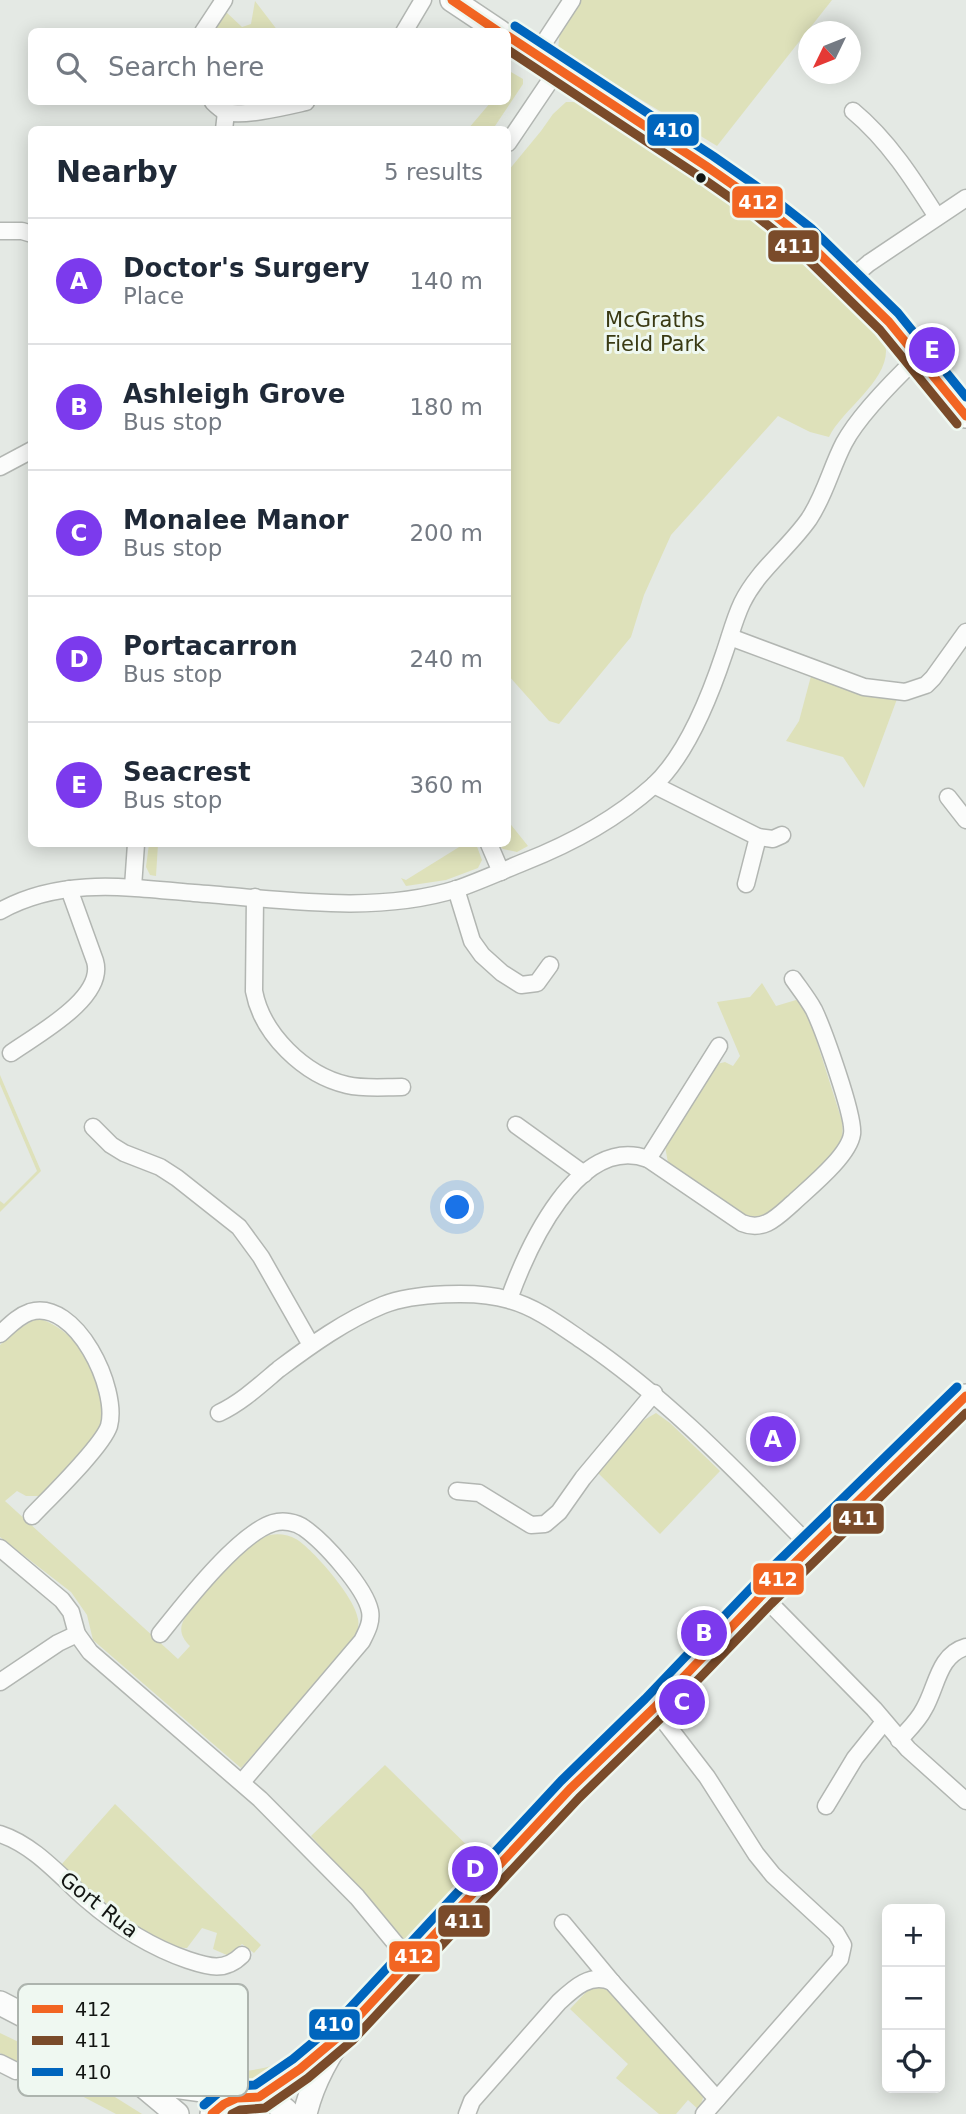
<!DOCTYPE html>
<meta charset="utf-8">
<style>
:root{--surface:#fff;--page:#f6f6f7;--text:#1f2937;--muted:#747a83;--line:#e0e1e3;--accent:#7c3aed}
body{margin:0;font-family:"DejaVu Sans",sans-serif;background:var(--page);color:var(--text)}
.controls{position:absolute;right:21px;bottom:21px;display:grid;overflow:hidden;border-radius:10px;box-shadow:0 4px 18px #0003}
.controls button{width:63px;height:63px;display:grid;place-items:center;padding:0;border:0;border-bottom:2px solid var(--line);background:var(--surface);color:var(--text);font:35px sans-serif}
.compass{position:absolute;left:798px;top:21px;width:63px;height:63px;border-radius:50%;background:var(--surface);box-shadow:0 4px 18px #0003;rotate:227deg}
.you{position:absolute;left:458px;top:1208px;width:24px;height:24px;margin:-18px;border:5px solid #fff;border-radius:50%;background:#1a73e8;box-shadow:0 0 0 10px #1a73e833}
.badge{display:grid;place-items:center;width:46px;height:46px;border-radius:50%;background:var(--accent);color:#fff;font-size:23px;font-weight:700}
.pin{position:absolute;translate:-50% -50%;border:4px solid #fff;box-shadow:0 2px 7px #0006}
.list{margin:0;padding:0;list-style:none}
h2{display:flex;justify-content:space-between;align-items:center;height:91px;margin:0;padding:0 28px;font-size:30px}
h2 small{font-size:23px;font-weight:400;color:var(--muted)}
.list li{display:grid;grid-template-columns:46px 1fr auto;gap:21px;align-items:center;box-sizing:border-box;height:126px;padding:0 28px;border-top:2px solid var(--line)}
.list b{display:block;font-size:26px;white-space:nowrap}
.list p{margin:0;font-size:23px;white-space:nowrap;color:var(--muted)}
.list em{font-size:23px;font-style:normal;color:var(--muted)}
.icon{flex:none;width:38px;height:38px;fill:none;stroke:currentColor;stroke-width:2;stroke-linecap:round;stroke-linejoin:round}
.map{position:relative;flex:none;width:966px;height:2114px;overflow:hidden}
.search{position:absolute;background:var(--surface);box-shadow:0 4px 18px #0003;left:28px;top:28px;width:483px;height:77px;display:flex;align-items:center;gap:18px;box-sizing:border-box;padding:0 24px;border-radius:10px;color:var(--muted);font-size:26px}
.panel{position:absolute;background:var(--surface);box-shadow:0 4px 18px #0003;left:28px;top:126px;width:483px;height:721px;border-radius:10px}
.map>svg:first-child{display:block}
</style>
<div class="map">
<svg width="966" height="2114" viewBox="0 0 966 2114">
<rect width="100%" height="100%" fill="#e4e9e4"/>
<g fill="#dee1ba">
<path d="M580,0H832L717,146L558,49L560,31Z"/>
<path d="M255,1L278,31L208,32L225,11L242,27L251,24Z"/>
<path d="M511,72L523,79V84L493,129H468L491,102H508V78Z"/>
<path d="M566,102H577C645,145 714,186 777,235C802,255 825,278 848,300C860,312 885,331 886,350C887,382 843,409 829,437L810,432L778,416L671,535L644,595L631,637L559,724L549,721L508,675V171L541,131L553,114Z"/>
<path d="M811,676L863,694L897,699L864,788L843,757L786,741L799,721Z"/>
<path d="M508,821L528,846L517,852L503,849L497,844H508Z"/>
<path d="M149,844H158L156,876L150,875L146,867Z"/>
<path d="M464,844H476L482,860L478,868L446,880L406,886L401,878L406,880Z"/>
<path d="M762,983L776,1006L796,1000L801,1002L809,1017L842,1121C843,1129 843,1135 840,1142C834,1155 782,1207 769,1213C761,1217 751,1218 742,1215L668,1163L665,1146L717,1064L725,1062L733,1066L740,1056L717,1002L750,997Z"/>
<path d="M0,1075L41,1171L0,1212V1201L4,1204L37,1171L0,1084Z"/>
<path d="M37,1318C81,1329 121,1396 95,1438L39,1496H26L17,1491L5,1501L178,1659L190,1646C178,1634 179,1625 189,1612C209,1589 241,1542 270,1535C279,1533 289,1535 296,1539C313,1549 356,1599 358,1619C360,1628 355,1636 352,1644L241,1768L93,1640L87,1615L71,1592L0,1537V1345L12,1333Z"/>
<path d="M656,1413L670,1423L720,1471L660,1534L597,1472L644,1420Z"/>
<path d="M385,1765L483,1861L404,1941L311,1836Z"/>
<path d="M115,1804L261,1945L254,1953L242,1944L229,1956L213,1949L217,1933L202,1928L187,1948C156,1950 85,1886 61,1865Z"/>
<path d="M602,1986L609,1989L702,2090L703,2098L699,2110L688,2100L676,2114H659L616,2078L628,2064L570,2009L588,1990Z"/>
<path d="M0,2033L56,2060L142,2114H116L0,2053Z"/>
<path d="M296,2056L298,2058L267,2079L209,2082L181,2075L185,2065C222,2076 261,2074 296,2056Z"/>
</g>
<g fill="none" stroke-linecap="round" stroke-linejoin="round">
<defs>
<g id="street">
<path d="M203,32L224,0"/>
<path d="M404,32L423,0"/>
<path d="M536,55L572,0"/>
<path d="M213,102C216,105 222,110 226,112C244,117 288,106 306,102"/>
<path d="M853,111C888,140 913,179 937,217"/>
<path d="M224,130L226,112"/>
<path d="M508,143L558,69"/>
<path d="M0,231H22L32,234"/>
<path d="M849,280L869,263L966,198"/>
<path d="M0,467L32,450"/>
<path d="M730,637L864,687L905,692L926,685L933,678L966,632"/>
<path d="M654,785L758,837L773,839L782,835"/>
<path d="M948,797L966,820"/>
<path d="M489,844L501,872"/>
<path d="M746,884L758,837"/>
<path d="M133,887L136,844"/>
<path d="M456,889L472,941L482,955L502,973L521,985L537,983L550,965"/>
<path d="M255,897L254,991C262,1034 304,1075 347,1085C364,1089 384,1087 402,1087"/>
<path d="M0,911C61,877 127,887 194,893C279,899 374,915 457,889C480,881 502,871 524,862C570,844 616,819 653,786C686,756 710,696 724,654C730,637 734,620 742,603C758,570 788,549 809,519C825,495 831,468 844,443C859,415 896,378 919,356"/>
<path d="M11,1053C36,1035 106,998 95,961L69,889"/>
<path d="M516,1125L584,1174"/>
<path d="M93,1127L111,1145L124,1153L160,1167L177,1178L239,1227L261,1257L311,1345"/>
<path d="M648,1159L719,1046"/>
<path d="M509,1299C527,1249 578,1133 648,1159L742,1223C764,1232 777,1217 793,1203C809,1188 849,1156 852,1134C855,1117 823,1029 814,1010C808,999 800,989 793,979"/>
<path d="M0,1334C9,1326 18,1316 30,1312C76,1298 119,1389 109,1426C102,1447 49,1498 32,1516"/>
<path d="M219,1413C242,1402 260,1385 279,1369C311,1345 346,1320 383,1305C413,1293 478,1290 509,1300C536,1307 561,1326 583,1341C670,1400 739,1474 812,1548"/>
<path d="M457,1491L479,1493L531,1525L545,1524L559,1512L583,1478L654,1393"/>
<path d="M0,1548L62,1600L71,1612L77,1634L90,1652L260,1799L357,1897L410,1961"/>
<path d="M762,1595L874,1709L908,1749L966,1801"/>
<path d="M160,1634C184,1604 238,1534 273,1523C283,1520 296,1522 304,1528C324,1542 365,1587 370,1611C372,1622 367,1631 362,1641L242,1782"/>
<path d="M0,1682L58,1643L77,1634"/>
<path d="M654,1708L707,1777L756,1854L773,1875L836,1933L843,1945L840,1959L704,2114"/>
<path d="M899,1740C908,1730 918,1721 924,1709C937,1687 938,1655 966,1647"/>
<path d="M826,1806L855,1758L884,1722"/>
<path d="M0,1834C34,1845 60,1876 86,1899C116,1925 150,1947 188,1960C209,1967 225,1972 242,1955"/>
<path d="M563,1923L612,1982L717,2099"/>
<path d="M0,2063L16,2071"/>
<path d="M467,2114L472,2101L559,2002C574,1988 591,1972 612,1982"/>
</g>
<g id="secondary">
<path d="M452,0L500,32"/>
<path d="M508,36L706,166L762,205L803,238L889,322L966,416"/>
<path d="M0,2003L96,2053L174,2086L246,2096"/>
<path d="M134,2078L177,2114"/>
<path d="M259,2097L286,2079L327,2047"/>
<path d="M212,2114C233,2091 268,2091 289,2114"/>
<path d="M305,2114C314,2076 334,2044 359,2014L570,1789L654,1708L762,1595L966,1396"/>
</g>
</defs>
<use href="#street" stroke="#b2b6b2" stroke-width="19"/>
<use href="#secondary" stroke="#b2b6b2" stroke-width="26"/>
<use href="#street" stroke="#fbfcfb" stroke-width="16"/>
<use href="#secondary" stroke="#fbfcfb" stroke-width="23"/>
<defs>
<g id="bus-1">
<path d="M452,0L499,32"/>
<path d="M508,36L706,166L762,205L803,238L889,322L966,416"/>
<path d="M212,2114L224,2104L237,2098L259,2097L300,2069L344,2032L570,1789L654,1708L762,1595L966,1396"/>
</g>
<g id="bus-2">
<path d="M508,50L699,176L755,215L795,247L880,330L957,424"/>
<path d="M232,2114L240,2110L265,2108L308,2078L353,2040L579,1798L663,1716L771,1604L966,1413"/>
</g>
<g id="bus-3">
<path d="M515,26L713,156L769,195L811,228L898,313L966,397"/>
<path d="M204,2105L218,2093L233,2086L255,2085L293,2059L336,2023L561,1781L645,1699L753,1586L957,1387"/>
</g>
</defs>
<use href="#bus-1" stroke="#eff8f1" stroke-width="14"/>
<use href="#bus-2" stroke="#eff8f1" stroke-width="14"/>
<use href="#bus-3" stroke="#eff8f1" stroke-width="14"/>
<use href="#bus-1" stroke="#f26522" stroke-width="9"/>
<use href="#bus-2" stroke="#7a4b2a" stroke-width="9"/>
<use href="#bus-3" stroke="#0065bd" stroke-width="9"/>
</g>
<circle fill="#121512" stroke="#eff8f1" stroke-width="2.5" cx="701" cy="178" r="6"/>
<g text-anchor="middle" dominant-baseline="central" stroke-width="6" stroke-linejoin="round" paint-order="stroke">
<g font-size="21" fill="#3a3a13" stroke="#eff8f1">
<text x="655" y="320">McGraths<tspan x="655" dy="24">Field Park</tspan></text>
</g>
<g font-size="21" fill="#121512" stroke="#eff8f1">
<text transform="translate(99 1905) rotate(38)">Gort Rua</text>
</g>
</g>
<rect x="18" y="1984" width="230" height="112" rx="10" fill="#eff8f1" stroke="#adb4ae" stroke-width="2"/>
<rect x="32" y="2005" width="31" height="8" fill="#f26522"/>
<rect x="32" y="2036" width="31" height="9" fill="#7a4b2a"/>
<rect x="32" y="2068" width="31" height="8" fill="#0065bd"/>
<g font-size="19" fill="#121512">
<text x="75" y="2016">412</text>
<text x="75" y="2047">411</text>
<text x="75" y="2079">410</text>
</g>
<g stroke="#eff8f1" stroke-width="2.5">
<rect x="646" y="113" width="54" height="34" rx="7" fill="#0065bd"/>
<rect x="731" y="185" width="53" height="34" rx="7" fill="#f26522"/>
<rect x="767" y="229" width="53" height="34" rx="7" fill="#7a4b2a"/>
<rect x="832" y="1502" width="53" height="33" rx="7" fill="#7a4b2a"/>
<rect x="752" y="1562" width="53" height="34" rx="7" fill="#f26522"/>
<rect x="437" y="1904" width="54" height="34" rx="7" fill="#7a4b2a"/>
<rect x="388" y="1940" width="53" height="33" rx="7" fill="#f26522"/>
<rect x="308" y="2008" width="53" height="33" rx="7" fill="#0065bd"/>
</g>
<g font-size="19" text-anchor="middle" font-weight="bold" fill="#fff">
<text x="673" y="137">410</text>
<text x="758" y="209">412</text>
<text x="794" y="253">411</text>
<text x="858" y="1525">411</text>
<text x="778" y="1586">412</text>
<text x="464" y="1928">411</text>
<text x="414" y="1963">412</text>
<text x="334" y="2031">410</text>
</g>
</svg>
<div class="controls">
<button>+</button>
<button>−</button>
<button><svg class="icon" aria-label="locate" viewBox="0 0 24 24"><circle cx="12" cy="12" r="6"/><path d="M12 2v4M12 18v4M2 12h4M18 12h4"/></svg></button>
</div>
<svg class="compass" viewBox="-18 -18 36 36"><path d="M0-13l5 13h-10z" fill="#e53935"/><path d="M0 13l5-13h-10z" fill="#747a83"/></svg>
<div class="you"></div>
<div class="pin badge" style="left:773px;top:1439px">A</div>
<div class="pin badge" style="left:704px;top:1633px">B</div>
<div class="pin badge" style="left:682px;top:1702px">C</div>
<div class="pin badge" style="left:475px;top:1869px">D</div>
<div class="pin badge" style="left:932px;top:350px">E</div>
<div class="search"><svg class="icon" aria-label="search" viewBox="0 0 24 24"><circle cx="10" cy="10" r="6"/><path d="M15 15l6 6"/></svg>Search here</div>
<section class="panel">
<h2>Nearby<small>5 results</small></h2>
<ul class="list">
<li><span class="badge">A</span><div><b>Doctor's Surgery</b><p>Place</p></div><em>140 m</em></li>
<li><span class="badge">B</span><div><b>Ashleigh Grove</b><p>Bus stop</p></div><em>180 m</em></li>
<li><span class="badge">C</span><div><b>Monalee Manor</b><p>Bus stop</p></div><em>200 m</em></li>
<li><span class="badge">D</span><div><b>Portacarron</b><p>Bus stop</p></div><em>240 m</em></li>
<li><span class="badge">E</span><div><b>Seacrest</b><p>Bus stop</p></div><em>360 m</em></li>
</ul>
</section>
</div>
